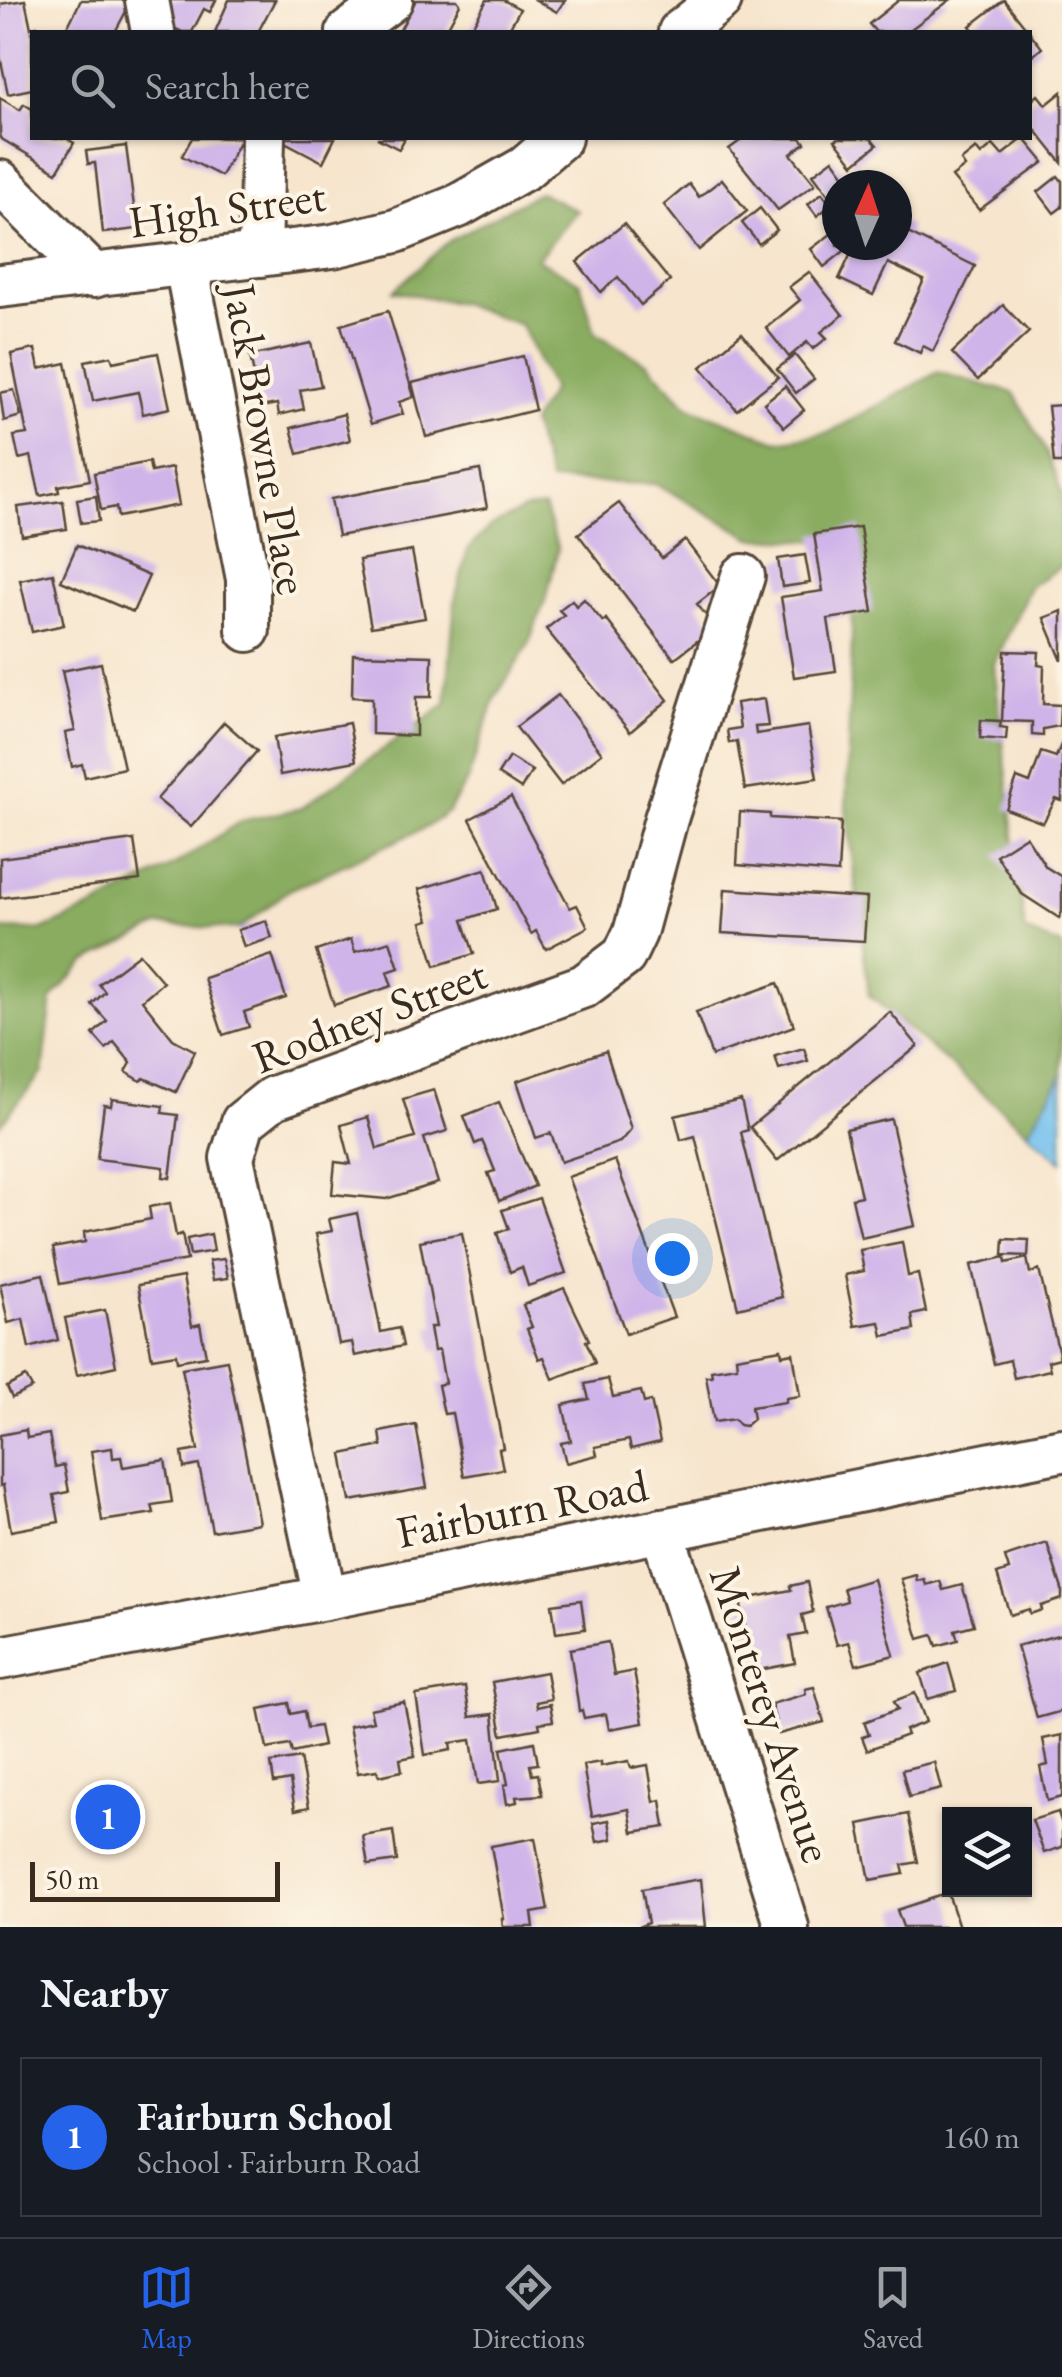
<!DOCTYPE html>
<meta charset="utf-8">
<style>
:root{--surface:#171b24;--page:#242831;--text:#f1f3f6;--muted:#9ea1a6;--line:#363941;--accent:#2563eb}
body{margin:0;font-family:"EB Garamond",serif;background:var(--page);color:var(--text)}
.controls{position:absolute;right:30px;bottom:30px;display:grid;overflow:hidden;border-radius:0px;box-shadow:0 2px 8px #0004}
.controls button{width:90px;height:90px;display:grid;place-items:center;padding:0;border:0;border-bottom:2px solid var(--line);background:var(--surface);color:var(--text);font:50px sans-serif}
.compass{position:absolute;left:822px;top:170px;width:90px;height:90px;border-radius:50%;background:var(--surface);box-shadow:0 2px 8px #0004;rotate:3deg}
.scale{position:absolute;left:30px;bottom:25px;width:250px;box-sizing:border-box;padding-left:10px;border:5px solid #3b2a1e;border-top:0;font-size:28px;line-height:35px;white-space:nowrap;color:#3b2a1e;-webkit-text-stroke:8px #fcf5e5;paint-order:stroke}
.you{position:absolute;left:672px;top:1258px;width:35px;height:35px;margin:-25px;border:8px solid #fff;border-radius:50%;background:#1a73e8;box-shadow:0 0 0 15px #1a73e833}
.badge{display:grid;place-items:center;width:65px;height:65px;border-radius:50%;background:var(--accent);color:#fff;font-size:32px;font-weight:700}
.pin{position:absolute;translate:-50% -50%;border:5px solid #fff;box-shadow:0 2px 10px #0006}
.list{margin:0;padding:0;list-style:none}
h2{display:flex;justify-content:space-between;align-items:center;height:130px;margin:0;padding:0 40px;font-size:42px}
h2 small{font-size:32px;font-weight:400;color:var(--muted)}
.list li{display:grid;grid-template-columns:65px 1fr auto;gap:30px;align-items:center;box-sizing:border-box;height:160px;margin:0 20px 20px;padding:0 20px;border:2px solid var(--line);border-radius:0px}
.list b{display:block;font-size:38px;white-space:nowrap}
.list p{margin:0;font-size:32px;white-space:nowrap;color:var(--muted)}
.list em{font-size:32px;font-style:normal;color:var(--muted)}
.icon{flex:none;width:55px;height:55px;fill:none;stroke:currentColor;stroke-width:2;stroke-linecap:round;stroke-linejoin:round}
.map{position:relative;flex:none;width:1062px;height:1927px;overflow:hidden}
.search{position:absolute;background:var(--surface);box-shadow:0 2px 8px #0004;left:30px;right:30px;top:30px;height:110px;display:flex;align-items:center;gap:25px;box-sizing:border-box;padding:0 35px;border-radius:0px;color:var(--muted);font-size:38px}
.sheet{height:310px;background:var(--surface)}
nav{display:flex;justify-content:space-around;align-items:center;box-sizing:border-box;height:140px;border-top:2px solid var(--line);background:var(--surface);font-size:28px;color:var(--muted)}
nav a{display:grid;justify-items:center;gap:5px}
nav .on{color:var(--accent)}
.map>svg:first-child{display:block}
</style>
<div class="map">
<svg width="1062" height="1927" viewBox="0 0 1062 1927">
<rect width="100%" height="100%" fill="#fcf5e5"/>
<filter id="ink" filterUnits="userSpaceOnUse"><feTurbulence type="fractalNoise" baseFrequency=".01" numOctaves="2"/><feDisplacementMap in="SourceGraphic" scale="20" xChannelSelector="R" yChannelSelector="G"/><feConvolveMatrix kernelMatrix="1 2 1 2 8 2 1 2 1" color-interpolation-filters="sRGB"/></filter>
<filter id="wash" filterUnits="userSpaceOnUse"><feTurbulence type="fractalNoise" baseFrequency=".0048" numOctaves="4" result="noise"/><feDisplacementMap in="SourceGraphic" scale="40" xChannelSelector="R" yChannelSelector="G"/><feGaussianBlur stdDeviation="2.25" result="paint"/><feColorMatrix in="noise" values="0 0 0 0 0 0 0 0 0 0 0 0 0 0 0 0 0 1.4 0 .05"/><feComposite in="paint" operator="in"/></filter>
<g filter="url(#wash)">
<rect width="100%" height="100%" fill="#f7e5cd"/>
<g fill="#89ac61" stroke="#626b40" stroke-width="2.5">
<path d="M540,192L577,211L537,259L580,282L595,333L648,364L689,407L777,441L828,433L938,372L1014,393L1047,453L1062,493V565L1030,587L994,665L1025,931L1062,946V1076L1028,1132L869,995L846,808L852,635L850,542L752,538L656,484L550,481L531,423L552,390L521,325L460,303L393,291L449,241Z"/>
<path d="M544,507L558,549L548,592L528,646L496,696L468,779L449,811L427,827L289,890L239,929L160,925L86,962L52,998L43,1072L0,1125V929L42,930L94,907L178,863L241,821L302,808L446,704L455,600L468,549L490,527L525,509Z"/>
</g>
<path fill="#74c1ee" stroke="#587686" stroke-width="2.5" d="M1062,1076V1162L1028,1132Z"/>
<g id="blocks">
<g fill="#cfb4e9">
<path d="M25,0L31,28L37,26L39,32H32V89L8,94L0,56V4Z"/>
<path d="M81,0H132L115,32H65Z"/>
<path d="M167,0H216L210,12L204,9L192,32H182L157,20Z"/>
<path d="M229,0H275L258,32H215Z"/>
<path d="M416,0H457L460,4L445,32H399Z"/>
<path d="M487,0H503L520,9L507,32H469Z"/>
<path d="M536,0H565L557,12Z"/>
<path d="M899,0H950L907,32H876L869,24Z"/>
<path d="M1004,0L1042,48L1030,58V32H975L970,26Z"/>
<path d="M1062,92V163L1030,123V102L1038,95L1046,105Z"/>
<path d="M0,98L20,110L24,104L32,109V138H66L74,143L57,172L0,138Z"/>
<path d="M192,138H241L221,176L182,156Z"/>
<path d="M285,138H335L323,162L283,141Z"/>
<path d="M377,138H405L399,149Z"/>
<path d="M744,138H801L805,143L791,154L815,184L778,210L729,149Z"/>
<path d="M839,138H871L877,145L854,164L835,140Z"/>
<path d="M1024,138L1044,162L979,210L952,177L965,167L961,161L976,149L981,155L993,145L1002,155Z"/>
<path d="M126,146L137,229L103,233L95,163L88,164L86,151Z"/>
<path d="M833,159L852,185H837V199L834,202L813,174Z"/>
<path d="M1058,176L1062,181V207L1054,213L1038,192Z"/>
<path d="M722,179L747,211L699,250L664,205L689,184L699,197Z"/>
<path d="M822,193L831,205L817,216L808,204Z"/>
<path d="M760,208L777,230L759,244L742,223Z"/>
<path d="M897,220L910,227L908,233L975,266L933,351L923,346L920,353L895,341L924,280L888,263L873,295L839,279L855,245H897Z"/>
<path d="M624,224L670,281L641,305L618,277L601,292L577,262Z"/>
<path d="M835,231L837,245L848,248L824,267L811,249Z"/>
<path d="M809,272L843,315L821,332L827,338L813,349L807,342L789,357L766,328L800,300L789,287Z"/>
<path d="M1003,305L1029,332L978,380L952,353Z"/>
<path d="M388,311L414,397L399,402L403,414L371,424L341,325Z"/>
<path d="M742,333L778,377L737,410L701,367Z"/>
<path d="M311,343L321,386L300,390L304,409L279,415L277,404L261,407L250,356Z"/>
<path d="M35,349L39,369L66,363L90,480L58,486L59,492L40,496L31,456L19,459L14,436L27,434L11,354Z"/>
<path d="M158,353L170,408L143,414L138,392L93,401L85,361L111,356L113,362Z"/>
<path d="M795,355L814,379L796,393L777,369Z"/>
<path d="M523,356L535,410L426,437L412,383Z"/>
<path d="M785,386L804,410L784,427L764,403Z"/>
<path d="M14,390L21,416L4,421L0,393Z"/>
<path d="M1062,405V463H1054L1048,406Z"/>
<path d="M344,414L350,440L298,454L291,428Z"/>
<path d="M149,462L151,472L172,468L179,505L118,517L116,507L101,510L94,473Z"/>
<path d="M480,470L487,508L338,536L331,499Z"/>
<path d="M96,496L99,521L81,523L77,499Z"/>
<path d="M63,501L67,529L22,536L18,507Z"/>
<path d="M619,503L662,558L685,540L720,586L697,604L715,627L674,659L578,534Z"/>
<path d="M860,527L873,612L828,619L836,671L794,677L781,597L823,591L814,534Z"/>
<path d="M77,545L149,576L133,612L61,581Z"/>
<path d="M412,551L425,618L371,627L359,560Z"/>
<path d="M805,555L810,583L782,587L778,559Z"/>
<path d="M53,573L64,625L32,632L20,580Z"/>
<path d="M584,599L603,622L606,619L668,700L630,732L546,629L564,615L559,610L572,600L576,606Z"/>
<path d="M1062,611V661L1044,618Z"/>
<path d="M1005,651L1039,652L1038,665L1044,666L1043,704L1060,705L1059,726L1043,729V736L1032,735V722L1002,721Z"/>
<path d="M353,654L432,656L431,697H416V736L372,734V698L352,697Z"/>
<path d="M101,663L124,768L85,777L82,764L72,767L65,733L75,731L62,671Z"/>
<path d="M558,695L602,753L561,785L516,727Z"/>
<path d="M764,699L768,726L755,727L756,734L808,726L817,778L745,789L737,742L729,743L727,730L740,728L736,703Z"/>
<path d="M981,720L1001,721L1000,727L1007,728L1006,740L980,738Z"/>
<path d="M224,722L257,751L191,827L157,799Z"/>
<path d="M349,723L356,761L280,775L274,737Z"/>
<path d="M1062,742V801L1056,799L1043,823L1006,809L1017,778L1030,783L1041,752L1056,757Z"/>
<path d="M509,757L532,771L521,789L498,774Z"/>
<path d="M511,797L570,908L577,905L588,927L546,949L536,931L531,934L470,819Z"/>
<path d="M740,812L770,814V818L841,822L838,873L737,865Z"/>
<path d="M1026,836L1046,867L1062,877V912L1059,918L1022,894L996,855Z"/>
<path d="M134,840L140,880L0,898V858Z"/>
<path d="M485,869L497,909L463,920L474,954L435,966L422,922L429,920L419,889Z"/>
<path d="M725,889L867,898L864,941L722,933Z"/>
<path d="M266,921L272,938L244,947L238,930Z"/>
<path d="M351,939L355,952L390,941L399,968L387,972L392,986L334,1005L316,951Z"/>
<path d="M139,954L163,982L142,1000L173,1039L195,1051L176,1092L144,1078L141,1081L126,1072L131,1063L114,1042L106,1049L93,1034L107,1021L92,1004L105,992L99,984Z"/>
<path d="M272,955L286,998L244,1012L249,1027L223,1035L204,978Z"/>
<path d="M778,983L794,1026L712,1056L696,1012Z"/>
<path d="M890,1012L918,1046L777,1161L750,1127Z"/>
<path d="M804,1048L808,1061L779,1069L775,1056Z"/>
<path d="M606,1051L631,1129L620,1142L561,1162L551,1133L536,1138L517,1081Z"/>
<path d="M434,1090L447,1131L424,1138L438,1183L386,1199L332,1194L335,1162L351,1164L341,1125L368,1117L377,1149L415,1138L403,1099Z"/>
<path d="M112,1099L163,1106L162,1113L178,1115L170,1178L163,1177L164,1167L97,1159L104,1105L111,1106Z"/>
<path d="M741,1100L748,1130L741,1132L782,1297L738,1308L695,1136L681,1140L675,1116Z"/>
<path d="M499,1102L535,1186L499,1201L488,1173L495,1171L489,1156L482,1141L475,1144L464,1116Z"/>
<path d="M891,1119L915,1226L861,1238L852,1198L861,1196L846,1129Z"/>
<path d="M615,1160L674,1317L626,1334L568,1177Z"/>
<path d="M539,1198L566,1273L528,1286L522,1267L510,1272L497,1233L509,1229L502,1210Z"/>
<path d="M170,1203L176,1236L182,1234L187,1260L60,1284L53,1248L85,1242L84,1232L151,1219L149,1207Z"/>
<path d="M357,1213L381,1332L399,1328L403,1346L355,1356L352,1342L339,1344L316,1234L332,1231L329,1219Z"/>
<path d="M462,1233L503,1448L499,1449L503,1469L464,1476L452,1413L444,1414L438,1385L445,1383L439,1350L434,1351L430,1327H436L420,1241Z"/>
<path d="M211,1234L214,1251L190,1255L187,1239Z"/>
<path d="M1004,1239L1029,1240L1028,1256L1003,1255Z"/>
<path d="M902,1242L908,1276L918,1274L926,1312L912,1315L914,1330L883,1336L880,1322L855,1326L845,1275L864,1271L860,1250Z"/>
<path d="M1005,1257L1006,1263L1027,1258L1030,1273L1039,1270L1060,1358L1048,1361L1050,1370L1014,1378L1010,1360L994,1364L971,1265Z"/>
<path d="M224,1259L228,1278L213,1280L209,1261Z"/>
<path d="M43,1274L58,1340L29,1348L23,1319L8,1323L0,1284Z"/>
<path d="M183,1277L192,1326L200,1324L206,1356L177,1361L176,1354L152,1358L138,1285Z"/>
<path d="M564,1288L589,1340L586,1341L595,1363L553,1379L544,1357L539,1359L527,1329L532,1327L523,1305Z"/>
<path d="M105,1310L116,1366L77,1375L65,1318Z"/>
<path d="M781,1349L782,1355L793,1353L800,1396L786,1398V1402L751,1407L753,1419L745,1426L739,1425L734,1419L714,1422L706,1376H712L711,1370L737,1366L736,1357Z"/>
<path d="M227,1360L259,1523L212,1531L199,1465L184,1468L182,1453L198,1450L182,1368Z"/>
<path d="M26,1377L32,1388L12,1398L7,1387Z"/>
<path d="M608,1379L613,1397L641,1391L644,1403L651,1401L660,1442L631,1449L629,1440L595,1447L597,1455L566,1463L561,1443L571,1441L563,1405L589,1399L585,1384Z"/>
<path d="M416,1425L427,1488L350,1501L342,1454L382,1446L380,1432Z"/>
<path d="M26,1430L27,1438L49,1434L55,1467L64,1465L69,1492L54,1495L59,1522L11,1531L3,1485L0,1486V1435Z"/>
<path d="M112,1448L113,1458L121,1457L123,1467L165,1460L172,1502L152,1505L154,1513L102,1521L91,1451Z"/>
<path d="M1047,1543L1062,1589V1599L1041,1606L1042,1610L1030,1614L1029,1609L1010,1615L997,1574L1009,1570L1005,1557Z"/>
<path d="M916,1575L917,1581L924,1579L926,1585L940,1581L943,1590L962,1585L974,1625L955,1630L958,1640L937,1646L933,1635L919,1639L901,1579Z"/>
<path d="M873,1579L894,1655L856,1665L849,1642L837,1645L826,1607L847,1601L843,1588Z"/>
<path d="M807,1582L813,1612L802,1615L806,1634L790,1637L795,1663L754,1671L740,1600L791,1590L790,1586Z"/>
<path d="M581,1600L585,1629L556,1633L552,1604Z"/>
<path d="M1062,1634V1711L1037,1718L1017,1646Z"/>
<path d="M608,1642L614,1675L634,1671L643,1723L609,1729L606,1714L584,1718L582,1710L579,1711L570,1649Z"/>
<path d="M948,1663L956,1691L928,1699L920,1673Z"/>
<path d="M546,1672L551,1699L536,1702L537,1707L550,1704L553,1721L539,1723L540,1728L502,1735L492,1682Z"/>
<path d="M465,1687L470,1717L493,1714L500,1781L478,1784L471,1740L450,1743L451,1750L425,1755L416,1695Z"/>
<path d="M814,1687L824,1722L779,1734L771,1704L806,1694L805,1689Z"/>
<path d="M915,1693L926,1722L905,1730L907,1735L867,1750L862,1737L869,1735L864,1722L898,1709L894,1701Z"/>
<path d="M404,1702L415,1756L400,1759L402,1771L379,1776L377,1770L358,1773L349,1726L373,1721L370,1709Z"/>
<path d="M289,1703L291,1714L304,1711L307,1728L319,1726L323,1746L292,1753L290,1745L267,1749L259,1709Z"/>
<path d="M1062,1735V1797L1047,1801L1040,1767L1048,1765L1043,1739Z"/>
<path d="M534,1742L538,1764L530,1765L532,1775L538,1774L542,1795L516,1797L517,1802L507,1804L504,1785L508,1784L501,1749Z"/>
<path d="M300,1758L309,1807L295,1810L290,1780L274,1783L271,1763Z"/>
<path d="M629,1761L631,1768L648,1765L654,1802L661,1800L665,1827L633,1832L629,1809L592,1816L583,1765L601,1762V1766Z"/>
<path d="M934,1762L941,1789L909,1797L902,1770Z"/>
<path d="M1058,1812L1062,1824V1847L1044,1853L1032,1820Z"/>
<path d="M908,1814L918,1862L902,1865L904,1874L870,1880L859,1824Z"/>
<path d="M609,1820L612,1839L597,1842L593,1823Z"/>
<path d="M393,1831L397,1861L368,1865L363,1836Z"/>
<path d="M535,1838L548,1910L532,1913L534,1927H503L502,1919H504L491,1846Z"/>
<path d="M701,1879L706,1927H638L648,1923L642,1889Z"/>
<path d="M948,1893L959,1927H903L897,1910Z"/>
</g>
</g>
</g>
<g filter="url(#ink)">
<use href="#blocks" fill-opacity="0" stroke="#574638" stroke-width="2.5"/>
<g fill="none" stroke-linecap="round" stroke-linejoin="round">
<defs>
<g id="minor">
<path d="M147,0L153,32"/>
<path d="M348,32L391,0"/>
<path d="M680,32L720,0"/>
<path d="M0,182L94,276"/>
<path d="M260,255L263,138"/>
<path d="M186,265L248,579V630"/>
<path d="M0,286L333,246L396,231L458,206L525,168L560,138"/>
<path d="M662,1530L787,1927"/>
<path d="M325,1598L232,1158L243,1122L273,1098L584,986L624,956L635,933L666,819L743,576"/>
<path d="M0,1658L325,1598L1062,1450"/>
</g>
</defs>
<use href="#minor" stroke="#574638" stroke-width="48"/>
<use href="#minor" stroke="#fff" stroke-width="42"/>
</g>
</g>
<g text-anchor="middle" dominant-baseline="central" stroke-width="8" stroke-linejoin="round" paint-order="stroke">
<g font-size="45" fill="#3b2a1e" stroke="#fcf5e5">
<text transform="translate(227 208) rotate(-8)">High Street</text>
<text transform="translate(267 439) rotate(80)">Jack Browne Place</text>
<text transform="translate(369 1015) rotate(-21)">Rodney Street</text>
<text transform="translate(522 1508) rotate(-11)">Fairburn Road</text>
<text transform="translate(772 1714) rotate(72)">Monterey Avenue</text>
</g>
</g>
</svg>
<div class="controls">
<button><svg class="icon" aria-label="layers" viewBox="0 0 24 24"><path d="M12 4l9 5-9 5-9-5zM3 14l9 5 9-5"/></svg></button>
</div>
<svg class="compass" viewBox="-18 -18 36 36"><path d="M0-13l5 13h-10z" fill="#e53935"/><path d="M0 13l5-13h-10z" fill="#9ea1a6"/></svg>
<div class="scale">50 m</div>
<div class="you"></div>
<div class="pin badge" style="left:108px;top:1817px">1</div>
<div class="search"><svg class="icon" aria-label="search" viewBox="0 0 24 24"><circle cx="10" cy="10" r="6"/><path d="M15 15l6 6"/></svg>Search here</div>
</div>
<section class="sheet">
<h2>Nearby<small></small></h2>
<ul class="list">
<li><span class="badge">1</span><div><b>Fairburn School</b><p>School · Fairburn Road</p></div><em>160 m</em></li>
</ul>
</section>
<nav>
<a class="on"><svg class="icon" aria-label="map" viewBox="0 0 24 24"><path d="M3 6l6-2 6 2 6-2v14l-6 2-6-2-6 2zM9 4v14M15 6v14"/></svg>Map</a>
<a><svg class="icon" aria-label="directions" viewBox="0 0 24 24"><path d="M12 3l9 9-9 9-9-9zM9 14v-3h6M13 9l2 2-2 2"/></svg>Directions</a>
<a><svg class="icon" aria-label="saved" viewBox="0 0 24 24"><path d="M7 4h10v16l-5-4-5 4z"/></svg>Saved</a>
</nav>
